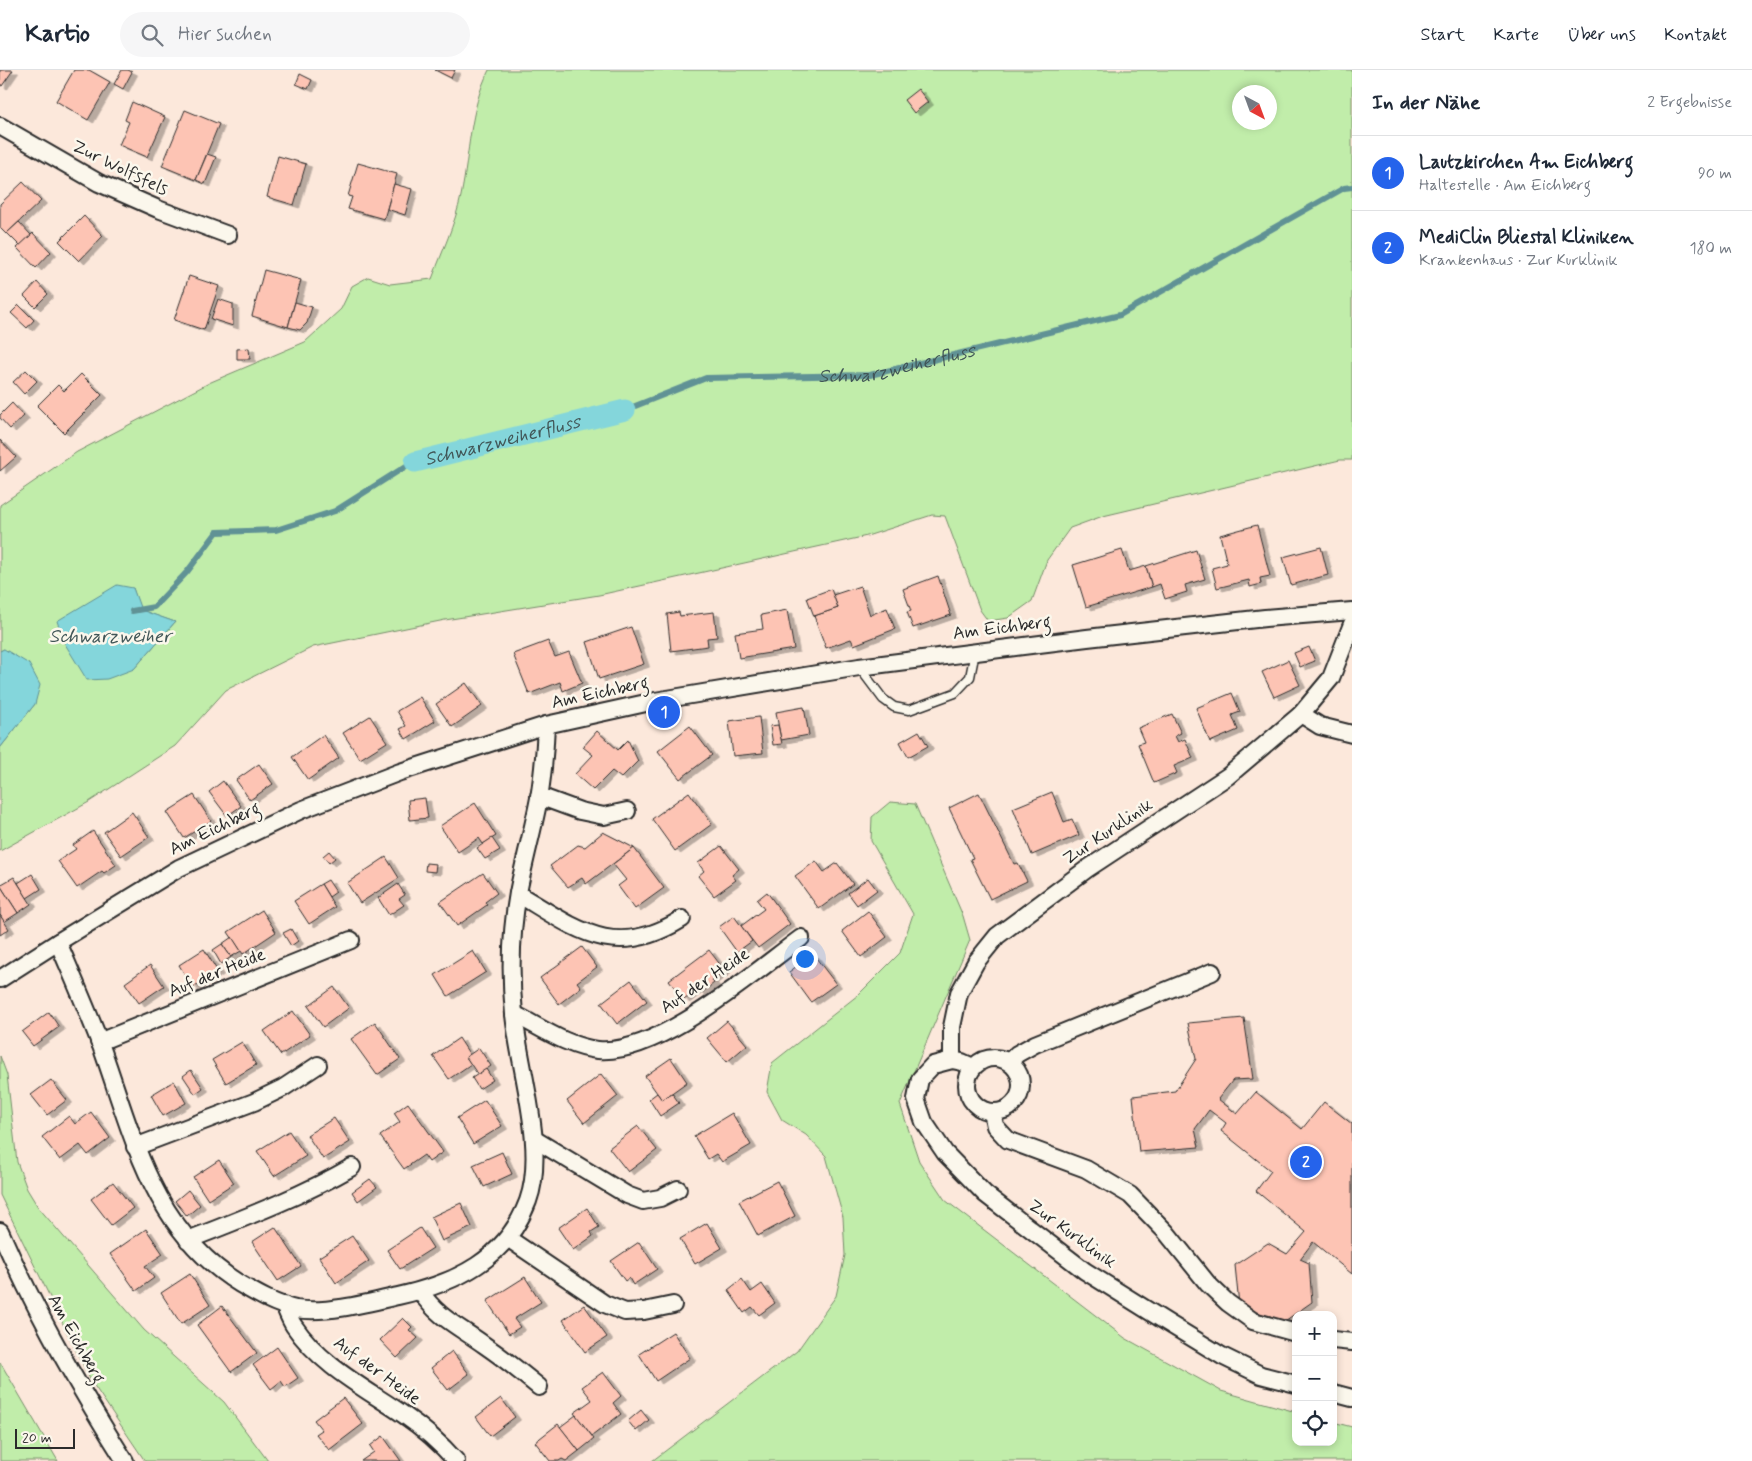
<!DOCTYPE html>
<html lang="de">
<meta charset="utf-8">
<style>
:root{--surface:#fff;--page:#f6f6f7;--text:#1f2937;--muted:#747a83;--line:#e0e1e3;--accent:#2563eb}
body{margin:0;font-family:Mynerve,sans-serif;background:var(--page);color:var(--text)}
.controls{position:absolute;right:15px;bottom:15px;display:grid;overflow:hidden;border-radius:10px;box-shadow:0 2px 8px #0003}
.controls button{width:45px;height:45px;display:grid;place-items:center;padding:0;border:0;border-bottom:1px solid var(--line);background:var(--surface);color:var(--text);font:25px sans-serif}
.compass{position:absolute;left:1232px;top:15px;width:45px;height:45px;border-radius:50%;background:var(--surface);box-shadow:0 2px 8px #0003;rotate:139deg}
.scale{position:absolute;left:15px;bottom:12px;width:60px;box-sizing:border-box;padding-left:5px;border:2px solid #2b2b2b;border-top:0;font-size:14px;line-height:18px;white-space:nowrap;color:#2b2b2b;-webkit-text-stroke:4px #fbf7ec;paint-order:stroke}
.you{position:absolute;left:804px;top:888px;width:18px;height:18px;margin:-12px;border:4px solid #fff;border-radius:50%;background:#1a73e8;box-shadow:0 0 0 8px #1a73e833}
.badge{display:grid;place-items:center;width:32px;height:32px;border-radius:50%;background:var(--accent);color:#fff;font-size:16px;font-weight:700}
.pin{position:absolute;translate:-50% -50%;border:2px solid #fff;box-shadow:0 1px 5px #0006}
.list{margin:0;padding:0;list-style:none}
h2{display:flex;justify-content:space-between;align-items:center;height:65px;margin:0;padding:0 20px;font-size:21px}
h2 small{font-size:16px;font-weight:400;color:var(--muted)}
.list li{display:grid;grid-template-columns:32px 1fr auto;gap:15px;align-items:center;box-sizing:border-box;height:75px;padding:0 20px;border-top:1px solid var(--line)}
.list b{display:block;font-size:19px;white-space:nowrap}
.list p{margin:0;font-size:16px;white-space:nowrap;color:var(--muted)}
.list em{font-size:16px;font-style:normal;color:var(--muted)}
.icon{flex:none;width:28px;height:28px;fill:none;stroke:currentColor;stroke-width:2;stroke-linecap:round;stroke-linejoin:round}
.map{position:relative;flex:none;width:1352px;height:1391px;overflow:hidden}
header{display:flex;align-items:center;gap:30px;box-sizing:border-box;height:70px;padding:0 25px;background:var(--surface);border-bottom:1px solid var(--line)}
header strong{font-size:24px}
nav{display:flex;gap:28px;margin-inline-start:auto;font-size:18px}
.search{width:350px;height:45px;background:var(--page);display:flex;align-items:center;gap:12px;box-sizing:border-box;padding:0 18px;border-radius:28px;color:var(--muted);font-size:19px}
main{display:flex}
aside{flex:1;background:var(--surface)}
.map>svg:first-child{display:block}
</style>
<header>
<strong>Kartio</strong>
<div class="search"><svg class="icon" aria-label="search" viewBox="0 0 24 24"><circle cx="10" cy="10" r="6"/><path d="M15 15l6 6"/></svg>Hier suchen</div>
<nav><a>Start</a><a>Karte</a><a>Über uns</a><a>Kontakt</a></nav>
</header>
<main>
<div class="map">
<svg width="1352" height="1391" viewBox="0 0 1352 1391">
<defs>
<filter id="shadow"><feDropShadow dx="5.5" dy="3" stdDeviation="0" flood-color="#0004"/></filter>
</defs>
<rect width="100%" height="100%" fill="#fce8db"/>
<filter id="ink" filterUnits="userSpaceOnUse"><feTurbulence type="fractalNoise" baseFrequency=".02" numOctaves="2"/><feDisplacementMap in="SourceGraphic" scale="10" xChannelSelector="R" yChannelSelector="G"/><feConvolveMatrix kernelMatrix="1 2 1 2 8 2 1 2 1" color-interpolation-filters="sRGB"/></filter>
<g filter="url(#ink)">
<g fill="#c1edaa" stroke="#768c6a" fill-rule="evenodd">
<path d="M489,0H1352V390H1340L1103,446L1070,458L1047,490L1032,531L1008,548L988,551L980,540L945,446L932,445L867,466L599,525L445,550L313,577L226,620L175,676L89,732L0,781V678L35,634L4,579L0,581V435L77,382L211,312L305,272L341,239L352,216L368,207L390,214L432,209C442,182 455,154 461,126C470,83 469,40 489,0ZM1240,22H1270V52H1240ZM133,518L140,540L175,552L134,599Z"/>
<path d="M890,732L915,734L963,846L970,870L900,1034L919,1091L945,1130L1125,1268L1221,1321L1296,1342V1372H1333V1352L1352,1357V1391H652L797,1281L836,1226L845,1185L843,1147L826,1086L806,1065L782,1050L767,1022L772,993L858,925L900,883L913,844L871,771L872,747Z"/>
<path d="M0,986L7,1005L17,1092L27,1119L38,1137L144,1260L224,1332L268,1391H145L91,1311L0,1125Z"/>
<path d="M0,1292L58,1391H0Z"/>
</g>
<g fill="#84d6db" stroke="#609295">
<path d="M117,515L133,518L141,540L175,552L134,599L107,609L87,610L65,574L57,551Z"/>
<path d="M4,579L29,594L40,615L35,634L0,678V581Z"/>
</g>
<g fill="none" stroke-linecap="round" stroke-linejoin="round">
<g stroke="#609295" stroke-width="6">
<path id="s1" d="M625,340L706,308L870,305L1120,245L1344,118L1352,117"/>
<path d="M132,541L154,537L187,502L217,462L276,460L335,441L411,393"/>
</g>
<path stroke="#84d6db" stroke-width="21" id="s2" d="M415,392L625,340"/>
</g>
<g fill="#fdc4b4" stroke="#2b2b2b" filter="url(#shadow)">
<path d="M0,0H13L2,16L0,15Z"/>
<path d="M74,0H89L110,12L88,50L56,31Z"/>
<path d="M122,0H128L132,2L123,19L114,14Z"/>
<path d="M435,0H455L451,8Z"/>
<path d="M300,4L312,10L308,19L296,14Z"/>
<path d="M918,19L928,32L914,43L904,30Z"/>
<path d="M132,32L165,47L147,87L119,75L129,52L125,50Z"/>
<path d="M185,40L219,54L196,110L162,96Z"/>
<path d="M207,84L216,87L205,114L196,110Z"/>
<path d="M278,86L306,94L294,135L267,127Z"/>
<path d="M358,93L397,104L384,149L348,139L352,127L348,126Z"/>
<path d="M23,112L41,131L6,164L0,158V134Z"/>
<path d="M394,114L412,119L405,145L387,139Z"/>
<path d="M84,146L103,166L79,191L59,171Z"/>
<path d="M19,152L31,165L20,176L7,163Z"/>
<path d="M33,163L51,182L36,198L17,178Z"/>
<path d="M264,200L301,210L288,257L252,246Z"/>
<path d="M189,206L219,216L204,260L174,250Z"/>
<path d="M37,212L48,224L35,237L24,226Z"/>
<path d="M218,229L233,234V256L211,249Z"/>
<path d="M295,232L312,237L307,253L300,260L288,257Z"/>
<path d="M19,235L34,250L27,258L11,243Z"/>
<path d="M249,278L250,289H237V279Z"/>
<path d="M26,300L37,311L24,324L13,312Z"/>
<path d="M81,304L102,325L64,363L37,336L58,315L64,321Z"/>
<path d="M12,333L24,346L10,359L0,348V345Z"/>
<path d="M0,370L16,387L0,401Z"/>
<path d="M1257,455L1270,506L1260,508L1261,514L1250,517L1249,510L1217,518L1212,498L1227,494L1220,465Z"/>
<path d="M1321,477L1328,505L1291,515L1283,487Z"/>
<path d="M1122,480L1129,501L1146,496L1152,517L1086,537L1073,495Z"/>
<path d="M1196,480L1205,509L1185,515L1187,522L1165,529L1160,514L1152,517L1146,496Z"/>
<path d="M938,506L951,545L913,558L907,542L911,541L903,519Z"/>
<path d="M860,516L870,545L887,538L895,559L854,575L851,569L826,578L814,546L838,538L833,525Z"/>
<path d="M831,519L838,538L814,546L807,528Z"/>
<path d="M787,540L794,579L739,588L735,563L763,559L761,545Z"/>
<path d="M679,542L680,546L714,542L717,567L707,568L708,576L671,581L667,544Z"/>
<path d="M631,557L644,594L599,609L587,572Z"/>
<path d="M548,571L555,587L569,582L582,613L563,621L560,612L529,624L513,584Z"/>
<path d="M1309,577L1315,591L1300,597L1294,583Z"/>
<path d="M1288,590L1300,615L1274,627L1262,602Z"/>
<path d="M466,613L482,636L452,657L436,634Z"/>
<path d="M1232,623L1240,642L1232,645L1238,660L1210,672L1196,638Z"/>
<path d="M420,627L435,651L406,669L400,659L406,656L397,641Z"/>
<path d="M804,637L809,665L781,670L776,642Z"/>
<path d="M1172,644L1181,663L1175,666L1178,672L1185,669L1193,688L1174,696L1177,703L1154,713L1138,674L1144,672L1138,658Z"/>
<path d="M370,646L387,672L360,689L343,663Z"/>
<path d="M759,647L763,683L733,686L729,651Z"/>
<path d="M778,655L782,674L773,675L770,656Z"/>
<path d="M690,656L712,685L680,709L658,681Z"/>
<path d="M597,661L618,680L628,670L638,691L621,708L612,701L593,720L575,704L593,685L583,677Z"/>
<path d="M919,661L928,676L908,687L900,672Z"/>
<path d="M323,665L339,688L308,710L292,687Z"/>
<path d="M259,694L273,714L250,730L236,710Z"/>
<path d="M223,711L241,736L227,746L209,722Z"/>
<path d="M689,722L712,754L675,781L652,749Z"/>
<path d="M1052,722L1064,752L1072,749L1079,765L1032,785L1013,738Z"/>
<path d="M979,723L1014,794L1018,793L1027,811L990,829L970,789L973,788L949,738Z"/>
<path d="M194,725L211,751L184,768L167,742Z"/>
<path d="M425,728L428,748L410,750L408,730Z"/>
<path d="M475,733L496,766L483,774L479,768L458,782L440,756Z"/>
<path d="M132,742L149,767L121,786L104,762Z"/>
<path d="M93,761L116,795L104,803L102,801L77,818L58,791L76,779L73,775Z"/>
<path d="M603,762L634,778L586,814L582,808L568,817L550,796L578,775L585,777Z"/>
<path d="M492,768L500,780L485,789L477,778Z"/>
<path d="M721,776L739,799L732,805L736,810L714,826L698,806L704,801L698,793Z"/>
<path d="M634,778L664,818L635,839L618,816L626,810L613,794Z"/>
<path d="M329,781L335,788L329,793L323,786Z"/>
<path d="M386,787L399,808L360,833L347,813Z"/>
<path d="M816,791L824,802L837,793L853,814L819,839L795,806Z"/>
<path d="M426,793L436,794L435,802L425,801Z"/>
<path d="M483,803L497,823L485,832L487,835L457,856L440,832Z"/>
<path d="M32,804L41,819L27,828L18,813Z"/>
<path d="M14,807L31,834L18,843L0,815Z"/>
<path d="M868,808L877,820L857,835L848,823Z"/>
<path d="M328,810L336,822L329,827L321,814Z"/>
<path d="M321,814L335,837L309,854L294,831Z"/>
<path d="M398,814L405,825L399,829L404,835L389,845L378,828Z"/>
<path d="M0,815L18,843L4,852L0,845Z"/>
<path d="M767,822L790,854L758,878L741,856L764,839L757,830Z"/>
<path d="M262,840L276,862L243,884L228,862Z"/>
<path d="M868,841L887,867L861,887L842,861Z"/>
<path d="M0,845L9,859L0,865Z"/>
<path d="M734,846L752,871L737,882L719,857Z"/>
<path d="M291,859L298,871L291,876L283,863Z"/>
<path d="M232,867L241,881L231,887L222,874Z"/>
<path d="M222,874L231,887L221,894L213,880Z"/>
<path d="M582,877L597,897L577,912L581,917L559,934L540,908Z"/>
<path d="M204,879L218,902L193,918L179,895Z"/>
<path d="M709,880L725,901L712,910L714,913L700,924L697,920L684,930L669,910Z"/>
<path d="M473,881L486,902L448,926L435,905Z"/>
<path d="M813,884L836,914L811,932L789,902Z"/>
<path d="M150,895L164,916L139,933L125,913Z"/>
<path d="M631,910L647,931L617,954L601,933Z"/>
<path d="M334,917L349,938L323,957L308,936Z"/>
<path d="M293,941L310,965L281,985L264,961Z"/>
<path d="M49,942L59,957L33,976L22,962Z"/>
<path d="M1244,948L1253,1009L1233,1010L1218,1029L1237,1044L1256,1022L1302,1059L1324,1032L1352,1054V1204L1313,1172L1300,1189L1309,1193L1312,1232L1282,1253L1239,1235L1235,1195L1268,1173L1287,1184L1306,1162L1256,1121L1271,1101L1221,1061L1226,1053L1209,1040L1195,1059L1199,1077L1139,1082L1133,1026L1175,1021L1196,989L1188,953Z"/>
<path d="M727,951L747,975L727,992L707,968Z"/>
<path d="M375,952L400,989L377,1005L351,969Z"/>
<path d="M459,968L470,985L466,987L471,994L449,1009L433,986Z"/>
<path d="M242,972L256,995L226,1013L212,990Z"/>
<path d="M479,978L491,996L478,1005L466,987Z"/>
<path d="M671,988L687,1012L662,1030L645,1006Z"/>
<path d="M486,999L493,1010L479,1019L472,1008Z"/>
<path d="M191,1000L203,1018L195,1024L183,1006Z"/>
<path d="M601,1004L618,1026L584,1053L567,1031Z"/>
<path d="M51,1010L67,1030L47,1045L31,1025Z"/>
<path d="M174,1011L186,1033L163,1046L151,1025Z"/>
<path d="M657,1023L662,1030L672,1023L679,1033L660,1046L649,1029Z"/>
<path d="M485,1030L502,1056L473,1074L457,1048Z"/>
<path d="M408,1033L443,1082L429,1092L424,1085L404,1099L380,1066L400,1052L394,1043Z"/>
<path d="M91,1042L110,1068L88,1085L80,1075L60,1090L42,1067L69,1046L75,1054Z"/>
<path d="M732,1043L751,1075L722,1092L716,1084L708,1089L694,1066Z"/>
<path d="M334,1048L350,1072L323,1089L307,1065Z"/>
<path d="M638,1056L657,1080L628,1102L609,1078Z"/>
<path d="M289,1061L306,1086L274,1106L257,1081Z"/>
<path d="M502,1082L512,1104L484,1117L473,1095Z"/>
<path d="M219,1090L234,1113L208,1130L193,1107Z"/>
<path d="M370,1109L377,1117L358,1131L352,1122Z"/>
<path d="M777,1111L795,1146L758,1166L739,1131Z"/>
<path d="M113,1112L133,1138L111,1155L91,1129Z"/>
<path d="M188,1120L200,1135L187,1146L175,1131Z"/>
<path d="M461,1133L472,1157L442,1171L431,1147Z"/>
<path d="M587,1138L599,1157L591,1162L593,1166L573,1180L558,1158Z"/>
<path d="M707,1153L722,1178L695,1194L680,1169Z"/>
<path d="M275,1157L301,1196L278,1211L252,1172Z"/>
<path d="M420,1158L433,1178L400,1199L387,1180Z"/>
<path d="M146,1159L163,1184L145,1196L154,1208L136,1221L110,1184Z"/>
<path d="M352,1166L369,1191L336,1213L319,1187Z"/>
<path d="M639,1172L657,1199L633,1215L629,1208L625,1211L611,1191Z"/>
<path d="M190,1204L210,1235L181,1254L161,1223Z"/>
<path d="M525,1207L541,1232L514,1249L520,1257L509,1264L487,1231Z"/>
<path d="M742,1209L751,1222L762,1214L775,1233L759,1245L752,1237L744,1243L728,1220Z"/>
<path d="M584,1235L607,1267L585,1282L563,1250Z"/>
<path d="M222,1236L257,1283L231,1302L197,1255Z"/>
<path d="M403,1248L412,1257L409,1260L418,1268L397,1288L380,1270Z"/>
<path d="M673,1262L690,1288L656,1311L639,1284Z"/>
<path d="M277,1277L298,1308L285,1317L281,1311L271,1319L253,1295Z"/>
<path d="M452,1281L469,1304L448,1320L431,1298Z"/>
<path d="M603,1302L621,1326L613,1333L621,1344L592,1366L574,1343L592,1330L582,1317Z"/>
<path d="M343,1328L363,1354L329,1380L316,1364L322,1360L314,1350Z"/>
<path d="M501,1328L515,1347L490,1366L476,1347Z"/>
<path d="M641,1340L649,1350L636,1361L628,1351Z"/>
<path d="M576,1345L594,1369L579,1381L560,1357Z"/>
<path d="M558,1354L579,1381L566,1391L562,1389L559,1391H550L535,1372Z"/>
<path d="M383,1366L401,1391H361L374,1382L370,1376Z"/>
</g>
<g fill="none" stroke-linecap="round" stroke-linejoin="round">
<defs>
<path id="service" d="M859,597L883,629L894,637L909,640L955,623L970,607L975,582"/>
<g id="minor">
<path d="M0,56L99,113L158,139L228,165"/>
<path d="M1301,644L1320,656L1352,664"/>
<path d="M539,726L580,741L604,746L627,741"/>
<path d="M518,824C578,860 614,891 682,849"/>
<path d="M58,872C72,905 87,939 100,973C133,1064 151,1159 240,1214C257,1224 276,1235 296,1239C325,1244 368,1233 398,1226C456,1213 506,1190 528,1131C547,1079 519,998 514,944C510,904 511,862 518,823C524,791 533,760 539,728C543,704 545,679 546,655"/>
<path d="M0,909L58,872L179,798L301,740L400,702L546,655L655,631L859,597L1087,568L1265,548L1352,541"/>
<path d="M514,944C540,957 568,977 598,980C658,986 753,903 801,868"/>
<path d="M99,972L351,870"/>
<circle cx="994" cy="1015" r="27"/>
<path d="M952,990V957L959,923L976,892L997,866L1087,799L1228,706L1301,644L1331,608L1352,554"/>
<path d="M1009,992L1017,984L1035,974L1212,902"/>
<path d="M973,997L962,992L952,990L933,995L920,1009L916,1029L924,1052L945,1083L985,1124L1085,1201L1168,1253L1222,1286L1261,1305L1296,1314"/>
<path d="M992,1042L995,1056L1008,1070L1086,1099L1130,1125L1166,1162L1208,1214L1228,1233L1253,1251L1296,1263"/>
<path d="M534,1069L627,1125L643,1131L660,1128L678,1119"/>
<path d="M135,1077L254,1032L283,1018L318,995"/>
<path d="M0,1161C35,1241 78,1317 125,1391"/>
<path d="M509,1169L605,1234L625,1242L644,1241L673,1235"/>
<path d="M188,1170C244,1148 300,1127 352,1097"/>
<path d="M420,1221C438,1248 458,1256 483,1274C502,1287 521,1302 539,1317"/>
<path d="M284,1235C287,1242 290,1250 294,1256C321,1296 365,1318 404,1345C423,1358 441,1374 456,1391"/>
<path d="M1333,1270L1352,1272"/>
<path d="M1333,1323L1352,1328"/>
</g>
</defs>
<use href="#service" stroke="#2b2b2b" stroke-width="11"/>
<use href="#minor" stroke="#2b2b2b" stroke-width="20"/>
<use href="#service" stroke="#fbf7ec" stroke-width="8"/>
<use href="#minor" stroke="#fbf7ec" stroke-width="16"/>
</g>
</g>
<g text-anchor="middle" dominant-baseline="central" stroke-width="5" stroke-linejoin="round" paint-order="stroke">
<g font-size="18" fill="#2b2b2b" stroke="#fbf7ec">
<text transform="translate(120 98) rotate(26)">Zur Wolfsfels</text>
<text transform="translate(1002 558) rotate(-7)">Am Eichberg</text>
<text transform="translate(600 623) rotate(-12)">Am Eichberg</text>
<text transform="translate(215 759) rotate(-26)">Am Eichberg</text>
<text transform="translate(1108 762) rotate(-34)">Zur Kurklinik</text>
<text transform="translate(217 903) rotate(-22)">Auf der Heide</text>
<text transform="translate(705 911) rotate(-34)">Auf der Heide</text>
<text transform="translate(1072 1164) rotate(36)">Zur Kurklinik</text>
<text transform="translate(76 1269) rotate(61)">Am Eichberg</text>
<text transform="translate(377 1301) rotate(36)">Auf der Heide</text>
</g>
<g font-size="19" font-style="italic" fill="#415657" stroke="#fbf7ec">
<text stroke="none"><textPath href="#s1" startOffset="279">Schwarzweiherfluss</textPath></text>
<text stroke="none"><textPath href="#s2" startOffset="90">Schwarzweiherfluss</textPath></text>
<text x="110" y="566">Schwarzweiher</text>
</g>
</g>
</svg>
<div class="controls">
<button>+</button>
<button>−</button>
<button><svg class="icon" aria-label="locate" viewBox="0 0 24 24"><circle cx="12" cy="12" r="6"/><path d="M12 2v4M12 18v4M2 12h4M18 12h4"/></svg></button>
</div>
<svg class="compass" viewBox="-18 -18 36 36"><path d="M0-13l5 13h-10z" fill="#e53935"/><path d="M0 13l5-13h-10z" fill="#747a83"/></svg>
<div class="scale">20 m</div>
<div class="you"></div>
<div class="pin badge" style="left:664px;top:642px">1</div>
<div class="pin badge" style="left:1306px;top:1092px">2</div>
</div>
<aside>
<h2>In der Nähe<small>2 Ergebnisse</small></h2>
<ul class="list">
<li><span class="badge">1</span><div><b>Lautzkirchen Am Eichberg</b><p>Haltestelle · Am Eichberg</p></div><em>90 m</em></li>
<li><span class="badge">2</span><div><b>MediClin Bliestal Kliniken</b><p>Krankenhaus · Zur Kurklinik</p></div><em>180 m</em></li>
</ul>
</aside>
</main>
